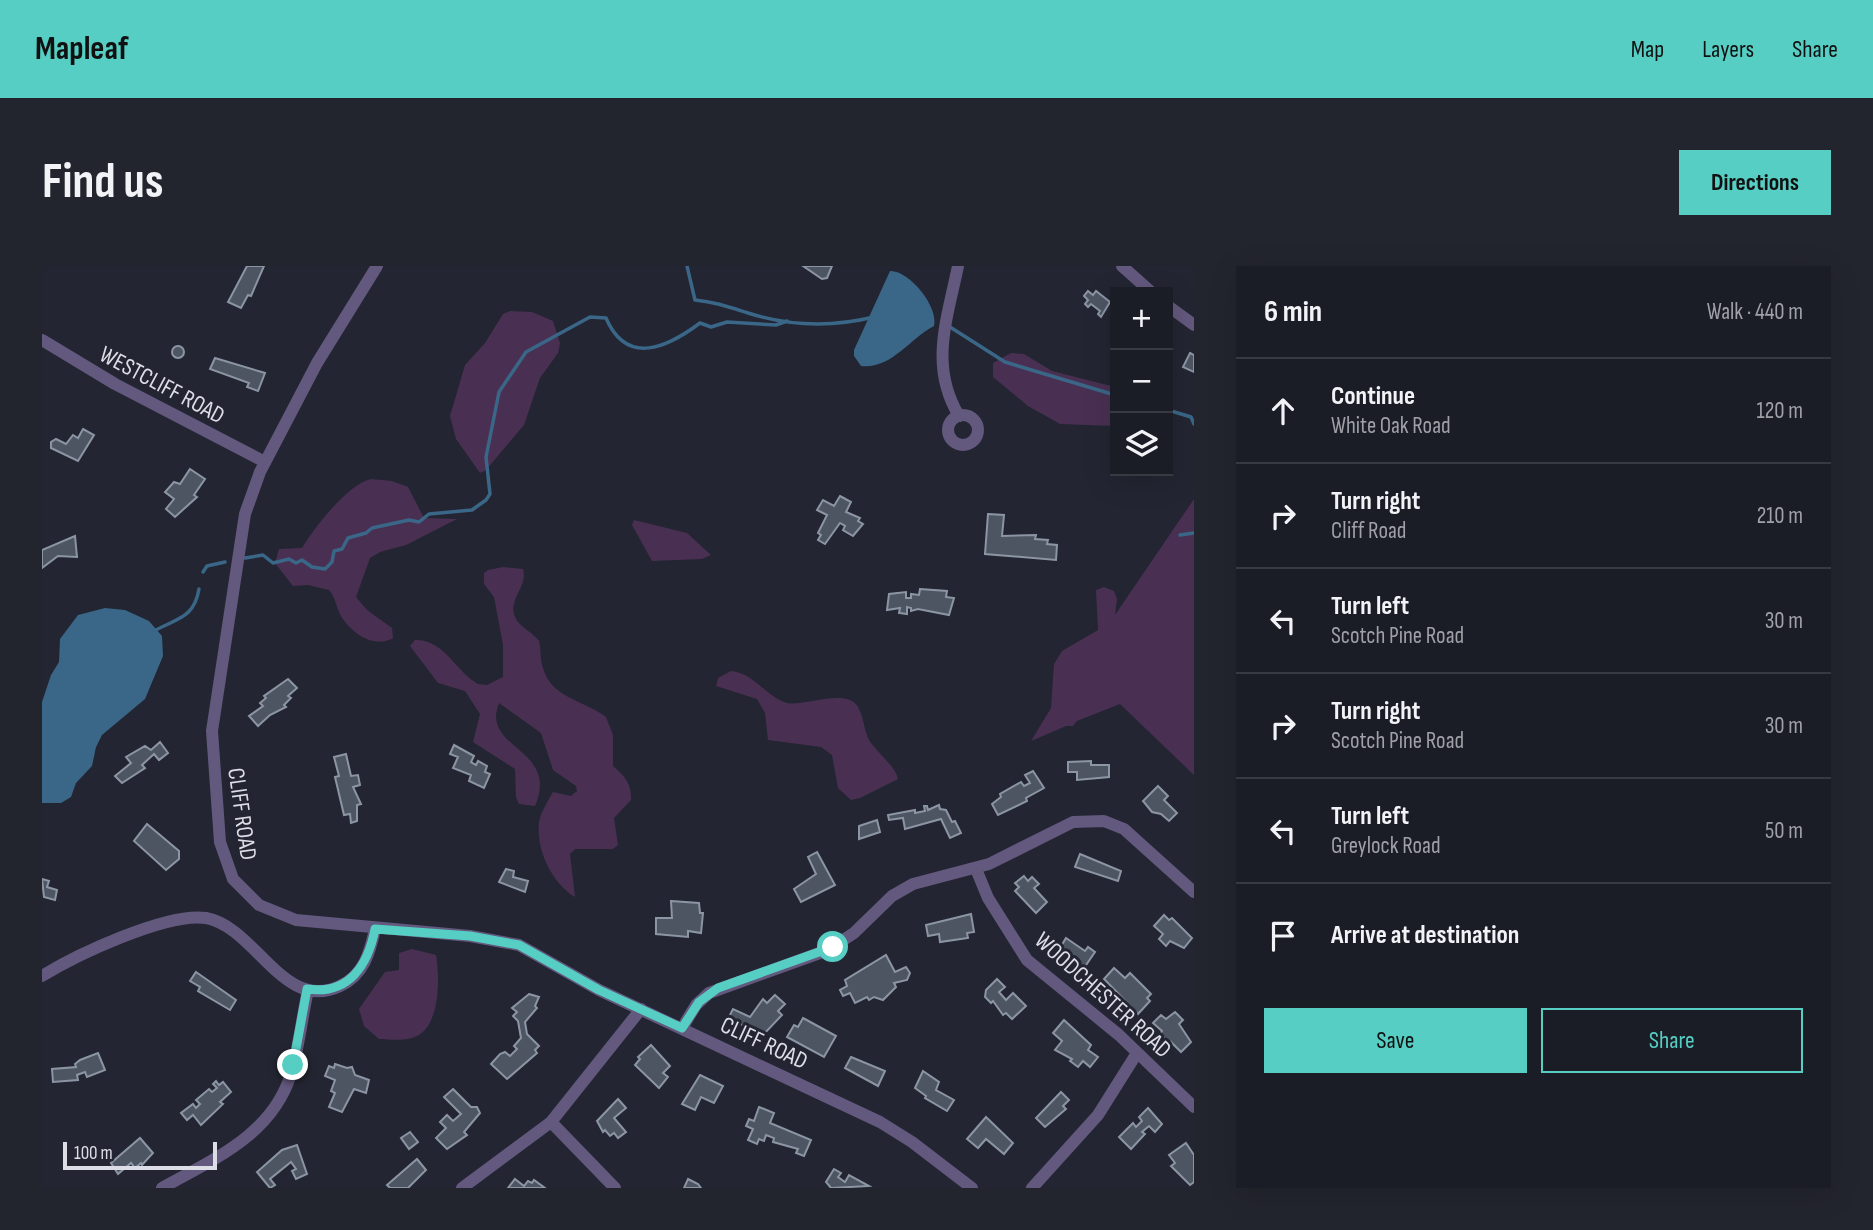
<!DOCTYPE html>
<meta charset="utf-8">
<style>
:root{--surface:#1a1c26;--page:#23252e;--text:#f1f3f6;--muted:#9fa1a7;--line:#383a43;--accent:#56cec3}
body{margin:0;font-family:"Sofia Sans Condensed",sans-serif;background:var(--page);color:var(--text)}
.controls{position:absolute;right:21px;top:21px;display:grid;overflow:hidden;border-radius:0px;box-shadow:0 7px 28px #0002}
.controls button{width:63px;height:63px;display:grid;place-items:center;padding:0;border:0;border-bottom:2px solid var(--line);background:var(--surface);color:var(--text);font:35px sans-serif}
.scale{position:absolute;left:21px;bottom:18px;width:154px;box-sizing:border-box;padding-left:7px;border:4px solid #dcdde6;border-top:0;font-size:19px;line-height:24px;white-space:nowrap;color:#dcdde6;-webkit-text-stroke:5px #232532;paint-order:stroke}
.stop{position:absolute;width:21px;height:21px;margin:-16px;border:5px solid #56cec3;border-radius:50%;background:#fff}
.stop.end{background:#56cec3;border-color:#fff;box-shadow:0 2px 7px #0008}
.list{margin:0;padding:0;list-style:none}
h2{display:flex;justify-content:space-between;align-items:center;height:91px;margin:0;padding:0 28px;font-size:30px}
h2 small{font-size:23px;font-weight:400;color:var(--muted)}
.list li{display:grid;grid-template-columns:46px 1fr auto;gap:21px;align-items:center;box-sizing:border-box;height:105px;padding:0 28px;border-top:2px solid var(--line)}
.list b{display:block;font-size:26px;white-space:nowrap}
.list p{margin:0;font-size:23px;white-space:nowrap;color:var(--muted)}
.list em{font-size:23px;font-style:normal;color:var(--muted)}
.actions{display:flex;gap:14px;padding:21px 28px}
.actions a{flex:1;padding:16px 0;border:2px solid var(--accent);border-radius:0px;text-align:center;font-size:24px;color:var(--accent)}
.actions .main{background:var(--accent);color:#111}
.icon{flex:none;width:38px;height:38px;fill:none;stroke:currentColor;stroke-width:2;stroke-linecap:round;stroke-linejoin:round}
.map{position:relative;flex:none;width:1152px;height:922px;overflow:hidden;border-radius:0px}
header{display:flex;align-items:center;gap:42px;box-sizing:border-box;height:98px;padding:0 35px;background:var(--accent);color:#111}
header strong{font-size:33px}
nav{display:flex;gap:38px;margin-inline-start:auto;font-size:24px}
.intro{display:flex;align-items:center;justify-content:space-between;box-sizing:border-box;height:168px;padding:0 42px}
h1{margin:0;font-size:49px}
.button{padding:18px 32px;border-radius:0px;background:var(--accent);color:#111;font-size:24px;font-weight:700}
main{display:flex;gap:42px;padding:0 42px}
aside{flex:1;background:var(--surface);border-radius:0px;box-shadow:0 7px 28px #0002}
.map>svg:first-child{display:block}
</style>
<header>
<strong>Mapleaf</strong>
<nav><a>Map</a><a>Layers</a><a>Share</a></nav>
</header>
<div class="intro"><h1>Find us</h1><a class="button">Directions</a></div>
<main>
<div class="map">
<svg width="1152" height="922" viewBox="0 0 1152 922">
<rect width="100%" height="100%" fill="#232532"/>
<g fill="#493052">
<path d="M468,45L490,46L511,55L518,77L516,87L498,112L482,159L444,204L438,207L414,173L408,150L423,99L443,77L461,48Z"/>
<path d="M969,87L982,88L1010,105L1073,121V160L1018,158L986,140L951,111V97Z"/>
<path d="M329,213L350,215L366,221L382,252L415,253L364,279L338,286L328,292L314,331L325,344L350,362L351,372C332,383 309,367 299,350C294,341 294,332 287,324L266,319L251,320L233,297L237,283L260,282C272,262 306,218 329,213Z"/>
<path d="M1152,233V509L1078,438L1035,455L1031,460H1024L989,475L1009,442L1012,398L1020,385L1056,364L1054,324L1062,321L1072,325L1075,333L1073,349Z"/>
<path d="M592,254L645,267L669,289L660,293L610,295L590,259Z"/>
<path d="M461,301L481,303C487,322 461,336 476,356C482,363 491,367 497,375C499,383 498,393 501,402C509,432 542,434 564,451L571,469V500C583,510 590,519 589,534L572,552L576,579L571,583H533L528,588L533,631C510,617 494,584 497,557C498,547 506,535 511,526L529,530L535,525L534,520L511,504L499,467L457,437C438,484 518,481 493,540L477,538L474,531L473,503L431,476L438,448L423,425L396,417L368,380L373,374C402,373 414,406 436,418L445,419L461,411V379L452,331L442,318V307L446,304Z"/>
<path d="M689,405C712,407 724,431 745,437C762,441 808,420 817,443C822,453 822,464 827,474C835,487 853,499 856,513L818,532L809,534L796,522L790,489L779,481L726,474L723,447L715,433L674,420L676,412Z"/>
<path d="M370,683L394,689C398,712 398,759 375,770C363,776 349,773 337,773L322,760L317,743L343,706L357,704V687Z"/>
</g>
<g fill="#3a6687">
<path d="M848,5C867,4 897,41 892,60C867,73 850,103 819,100L812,90V84Z"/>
<path d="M63,342L83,344L107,355L120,370L121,390L103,433L60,469L54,481L50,500L34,517L29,531L19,537H0V436L9,409L17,396L18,373L36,349Z"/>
</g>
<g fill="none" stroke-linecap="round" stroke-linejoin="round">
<g stroke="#3a6687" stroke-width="3.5">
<path d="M645,0L653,34C673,36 687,41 706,47C747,60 791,61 832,51"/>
<path d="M908,61L963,96L1073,129"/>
<path d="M1126,144L1149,151L1152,158"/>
<path d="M1138,269L1152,267"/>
<path d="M203,292L221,289L231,297L247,293L254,297L260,294L270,301L283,303L290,296L292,285L300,283L306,272L324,267L330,262L367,254L377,256L387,248L430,244L444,234L448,228L444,191L457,126L484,86L548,51L564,52C585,101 626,81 658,57L669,61L685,56L734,59L745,55"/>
<path d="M161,306L165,300L183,296"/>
<path d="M112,365C136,352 152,352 157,323"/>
</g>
</g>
<g fill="#4d5563" stroke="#8c95a4" stroke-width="2">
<path d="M205,0H222L209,30L206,29L199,42L186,36Z"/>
<path d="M761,0H790L785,12L780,13Z"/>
<path d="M1046,25L1051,29L1054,25L1068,36L1059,51L1056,48L1058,45L1049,38L1046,41L1043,38L1046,34L1042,30Z"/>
<circle cx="136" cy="86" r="6"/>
<path d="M1148,87L1152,89V106L1141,101Z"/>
<path d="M173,92L223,107L216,125L205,121L207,117L168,103Z"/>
<path d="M41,163L52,169L36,195L9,182V176L14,173L24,178L31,169L36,172Z"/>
<path d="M148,203L163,213L152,229L155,231L133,251L124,243L132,233L123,226L132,216L138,218Z"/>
<path d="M798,230L809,236L804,246L818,252L816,255L821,258L811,270L801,264L803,260L798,257L783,278L776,274L779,269L776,267L785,249L775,244L781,234L792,240Z"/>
<path d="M946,248L962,249L960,270L994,269L993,273L1006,274L1005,278L1015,279L1014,294L943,288Z"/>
<path d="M33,270L35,291L16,290L0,302V284Z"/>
<path d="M878,323L905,325L904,331L912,332L907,349L876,343L869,345V342L865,341V348L857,347L858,342L845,344L847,328L864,326V332H869V328L877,329Z"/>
<path d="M246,413L255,422L246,430L249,432L242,439L244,441L228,449L216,460L207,450L221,440L218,437L224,432L222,430Z"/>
<path d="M118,476L126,487L117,494L112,488L100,499L103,502L80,517L73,510L89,497L84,491L103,480L109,484Z"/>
<path d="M412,479L432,490L429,496L434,499L436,495L445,500L443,506L448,508L442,522L427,515L429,509L411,502L416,491L408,488Z"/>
<path d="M304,488L309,510L316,509L318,519L311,521L319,538L315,539V555L309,557L308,548L302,549L293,511L297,510L292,491Z"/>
<path d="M1049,495V499H1067V511L1035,514V506H1026V496Z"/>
<path d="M991,505L1002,522L984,532L985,535L956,549L950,538L959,531L958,528L979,516L982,520L988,517L983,509Z"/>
<path d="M1116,520L1126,530L1122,534L1135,547L1127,555L1119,548L1110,546L1101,535Z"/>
<path d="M897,539L898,543L904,544L910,556L913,555L919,567L908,572L899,553L863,563L861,552L847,554L846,549L873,544V547L883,545L882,540H885L886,544Z"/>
<path d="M835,554L838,566L817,573V560Z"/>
<path d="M105,558L137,585V593L124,604L92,575Z"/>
<path d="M775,586L793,619L759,636L752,623L774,608L766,591Z"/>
<path d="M1038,588L1079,605L1076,615L1033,601Z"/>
<path d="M464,603L472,605L471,611L486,615L483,626L457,616Z"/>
<path d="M982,610L986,615L990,611L997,618L992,622L1005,636L994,647L973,625L977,621L973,617Z"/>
<path d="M0,613L7,615L5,621L15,624L13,634L2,631Z"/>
<path d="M629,635L657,637L658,647H661L659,667L646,665V671L614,668V652H630Z"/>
<path d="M929,648L932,666L925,667L926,672L898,676L897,668L886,670L884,659Z"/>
<path d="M1122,649L1127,654L1130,652L1150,672L1142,682L1128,675L1124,680L1117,673L1121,668L1112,660Z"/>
<path d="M1024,672L1043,685L1046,681L1053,686L1042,702L1029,696L1023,690L1025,687L1018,682Z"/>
<path d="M844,689L853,706L864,701L868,707L865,714L852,717L854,721L841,734L832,731L827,734L825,731L813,737L808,727L801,730L798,724L805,720L803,714Z"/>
<path d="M1072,702L1083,712L1088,707L1109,728L1105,732L1108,735L1096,748L1062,713Z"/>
<path d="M154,706L194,734L188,744L156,725L158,721L148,715Z"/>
<path d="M955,713L963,721L957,726L964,734L971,727L984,740L970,753L964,747L961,749L951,735L949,737L943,731L944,724Z"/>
<path d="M487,728L497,731L493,740L495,742L483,756L485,768L497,780L493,784L495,787L465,813L449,798L458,788L463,786L468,790L475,783L472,780L479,772L476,755L471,750L475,746L470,742Z"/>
<path d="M733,729L743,738L736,745L740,749L721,769L704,758L703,760L686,753L691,743L708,751L721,733L725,737Z"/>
<path d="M1133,746L1141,754L1137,758L1149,776L1139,786L1129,776L1126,779L1123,776L1124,774L1118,768L1120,765L1111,757L1119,749L1124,753Z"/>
<path d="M761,752L794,770L782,791L745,771L752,759L756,761Z"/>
<path d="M1022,754L1049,779L1046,784L1056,791L1048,801L1041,795L1036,801L1028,795L1030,793L1013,784L1020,775L1011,767Z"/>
<path d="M609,779L628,800L621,807L626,811L617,822L593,799L598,793L596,791Z"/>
<path d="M56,787L63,804L45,811L43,806L35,809L36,814L11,816L10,803L34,801L33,798L38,794Z"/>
<path d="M809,791L843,805L836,820L803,802Z"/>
<path d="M293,798L305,802L310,801L313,809L327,814L324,827L312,823L300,846L287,841L293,827L289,825L293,814L283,810L287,800L292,802Z"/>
<path d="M881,805L897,816L894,824L912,834L905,845L883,832L884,830L873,822Z"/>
<path d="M658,809L681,820L672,837L659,831L653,844L640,838Z"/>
<path d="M174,815L177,819L181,816L189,826L178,836L181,838L159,859L151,849L145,854L139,847L151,838L154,842L158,838L154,834L167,823L170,826L175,822L171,818Z"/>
<path d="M411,823L429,841H435L438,847L422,866L425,869L405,883L394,872L404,862L398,856L405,849L411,855L419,848L402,831Z"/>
<path d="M1019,826L1027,834L1021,840L1024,843L1003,861L994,852Z"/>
<path d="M576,833L584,842L572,852L584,866L576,872L572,867L568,870L563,864L561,866L555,855Z"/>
<path d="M717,841L732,847L728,857L769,874L762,890L754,887L756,883L731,876L732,872L724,869L722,875L717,873L715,878L706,874L711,863L704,860L707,853L712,855Z"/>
<path d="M1106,842L1120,858L1113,866L1107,860L1100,866L1103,868L1089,883L1077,871L1091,857L1094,861L1100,855L1097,851Z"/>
<path d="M944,851L971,877L962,888L944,873L936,882L925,873Z"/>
<path d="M368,866L376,876L367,883L359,872Z"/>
<path d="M98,872L111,887L100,899L99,897L93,902L89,897L76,908L69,897Z"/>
<path d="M1144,877L1152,889V916L1148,919L1129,900L1133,897L1127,889Z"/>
<path d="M255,879L265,908L254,913L250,905L254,903L249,896L228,913L233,919L228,922L215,906L240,884Z"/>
<path d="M375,893L384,904L366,922H348L345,919Z"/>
<path d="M792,903L799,907L796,911L803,916L807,909L827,920L789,922L784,916Z"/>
<path d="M473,913L482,920L486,915L490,917L492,914L503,922H466Z"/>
<path d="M646,913L656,918L659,922H642Z"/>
</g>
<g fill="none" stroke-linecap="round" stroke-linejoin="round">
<g stroke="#63587d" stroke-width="12">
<path d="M335,0L275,97L218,206L203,248L170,465L178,576L191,613L217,639L254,654L428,670L477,679L557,724L838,856L870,876L930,922"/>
<path d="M916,0C905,54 887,100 917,150"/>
<path d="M1080,0L1109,26"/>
<path d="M1126,40L1152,59"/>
<path d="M0,74L73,118L223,196"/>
<circle cx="921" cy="164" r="15"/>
<path d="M934,603L946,632L985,694L1077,769L1152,841"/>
<path d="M0,710C34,689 125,646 164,652C214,661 241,747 298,720C322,709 328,686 333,663"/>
<path d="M640,762L654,739L667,727L786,684L812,667L850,630L871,618L947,598L1031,556L1062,555L1082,563L1152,626"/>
<path d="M509,856L573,922"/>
<path d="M120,922C172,893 230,869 249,808C257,781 260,751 266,724"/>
<path d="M420,922L509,856L599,743"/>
<path d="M990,922L1056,849L1095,787"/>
</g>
</g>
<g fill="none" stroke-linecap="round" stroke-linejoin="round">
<path stroke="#56cec3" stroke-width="9" d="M251,799L265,723C307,729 326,699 333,663L428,670L477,679L557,724L640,762L657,736L676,722L791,681"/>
</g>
<g text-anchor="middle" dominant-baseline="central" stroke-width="6" stroke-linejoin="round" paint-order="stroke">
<g font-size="24" fill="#dcdde6" stroke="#232532">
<text transform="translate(120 119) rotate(28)">WESTCLIFF ROAD</text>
<text transform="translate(200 548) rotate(82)">CLIFF ROAD</text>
<text transform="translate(1061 729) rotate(42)">WOODCHESTER ROAD</text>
<text transform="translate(722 777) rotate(25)">CLIFF ROAD</text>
</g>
</g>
</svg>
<div class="controls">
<button>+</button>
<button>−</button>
<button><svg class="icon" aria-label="layers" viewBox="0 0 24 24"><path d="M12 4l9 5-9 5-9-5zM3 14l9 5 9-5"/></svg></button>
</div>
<div class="scale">100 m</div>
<div class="stop" style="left:791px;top:681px"></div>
<div class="stop end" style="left:251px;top:799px"></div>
</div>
<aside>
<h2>6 min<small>Walk · 440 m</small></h2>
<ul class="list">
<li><svg class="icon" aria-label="ahead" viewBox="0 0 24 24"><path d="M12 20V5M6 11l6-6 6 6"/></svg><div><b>Continue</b><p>White Oak Road</p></div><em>120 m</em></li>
<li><svg class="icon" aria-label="right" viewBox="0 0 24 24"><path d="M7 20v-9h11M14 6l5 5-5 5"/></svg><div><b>Turn right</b><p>Cliff Road</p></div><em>210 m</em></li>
<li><svg class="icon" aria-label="left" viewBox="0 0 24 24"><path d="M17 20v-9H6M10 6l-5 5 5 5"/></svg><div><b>Turn left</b><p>Scotch Pine Road</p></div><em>30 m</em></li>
<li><svg class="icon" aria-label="right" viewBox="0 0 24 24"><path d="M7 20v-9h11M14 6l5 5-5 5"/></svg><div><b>Turn right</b><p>Scotch Pine Road</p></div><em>30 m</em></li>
<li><svg class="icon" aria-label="left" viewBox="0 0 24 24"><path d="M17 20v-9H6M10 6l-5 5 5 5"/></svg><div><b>Turn left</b><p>Greylock Road</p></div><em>50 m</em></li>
<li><svg class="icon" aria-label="arrive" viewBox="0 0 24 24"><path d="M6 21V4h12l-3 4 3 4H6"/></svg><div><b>Arrive at destination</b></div></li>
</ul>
<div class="actions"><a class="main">Save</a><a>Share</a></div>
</aside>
</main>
